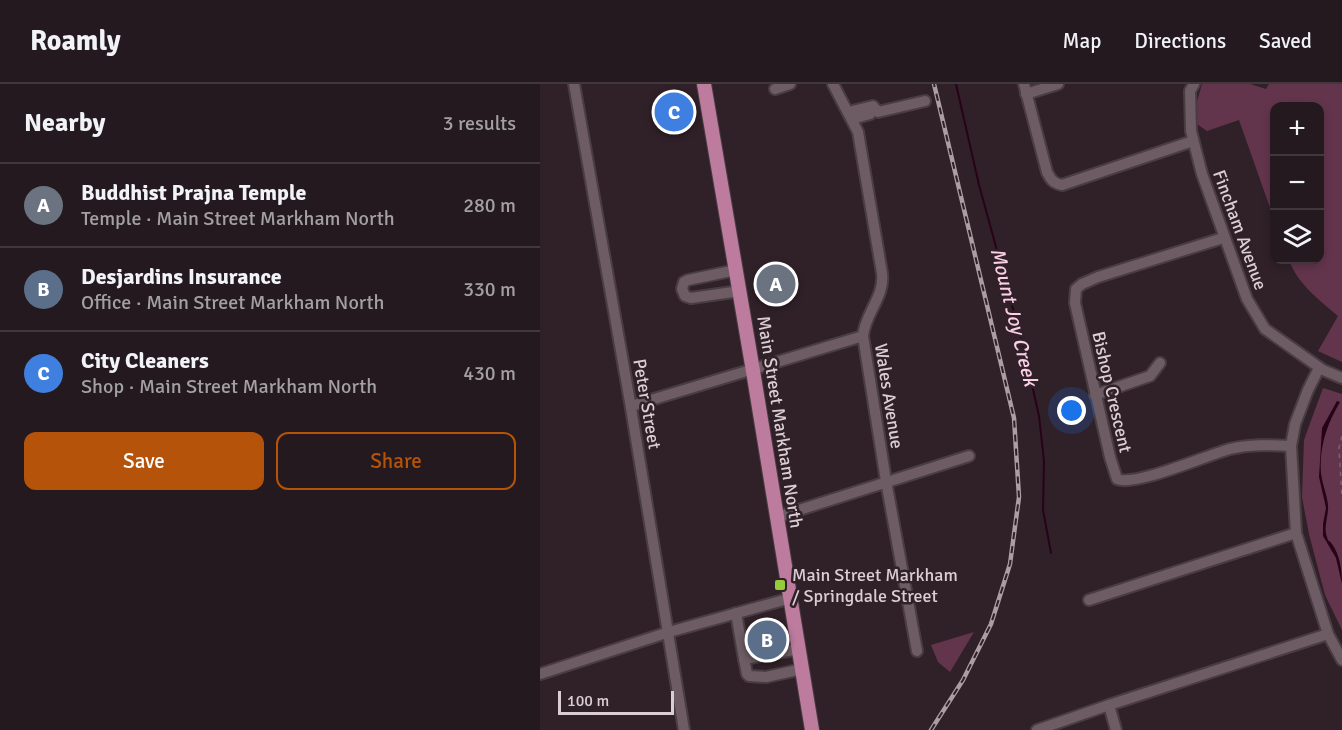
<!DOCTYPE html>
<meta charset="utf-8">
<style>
:root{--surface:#24191e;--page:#2c2227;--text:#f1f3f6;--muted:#a3a0a4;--line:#41383c;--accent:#b45309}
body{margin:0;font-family:Signika,sans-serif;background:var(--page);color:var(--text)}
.controls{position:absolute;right:18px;top:18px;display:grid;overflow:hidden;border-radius:12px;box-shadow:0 3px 9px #0003}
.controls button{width:54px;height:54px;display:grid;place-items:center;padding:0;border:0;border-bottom:2px solid var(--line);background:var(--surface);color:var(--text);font:30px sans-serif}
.scale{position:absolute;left:18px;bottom:15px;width:116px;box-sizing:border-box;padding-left:6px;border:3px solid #d9ced3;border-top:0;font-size:16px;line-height:21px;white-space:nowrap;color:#d9ced3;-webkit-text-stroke:4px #302128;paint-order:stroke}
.you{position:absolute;left:532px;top:327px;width:21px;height:21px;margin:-15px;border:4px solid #fff;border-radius:50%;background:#1a73e8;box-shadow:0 0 0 9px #1a73e833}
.badge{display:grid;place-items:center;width:39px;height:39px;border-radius:50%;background:var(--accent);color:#fff;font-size:20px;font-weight:700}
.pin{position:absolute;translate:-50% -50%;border:3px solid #fff;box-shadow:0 2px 6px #0006}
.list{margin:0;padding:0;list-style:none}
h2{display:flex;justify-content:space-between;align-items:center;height:78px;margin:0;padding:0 24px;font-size:26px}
h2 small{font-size:20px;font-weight:400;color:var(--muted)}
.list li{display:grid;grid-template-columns:39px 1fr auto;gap:18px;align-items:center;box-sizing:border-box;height:84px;padding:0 24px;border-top:2px solid var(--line)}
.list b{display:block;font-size:22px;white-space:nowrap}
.list p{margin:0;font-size:20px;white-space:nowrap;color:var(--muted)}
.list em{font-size:20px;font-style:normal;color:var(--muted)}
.actions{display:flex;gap:12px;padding:18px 24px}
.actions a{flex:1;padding:14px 0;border:2px solid var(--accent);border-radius:12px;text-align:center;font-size:21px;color:var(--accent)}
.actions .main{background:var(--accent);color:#fff}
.icon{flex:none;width:33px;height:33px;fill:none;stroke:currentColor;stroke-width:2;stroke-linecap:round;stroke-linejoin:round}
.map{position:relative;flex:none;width:802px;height:646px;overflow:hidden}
header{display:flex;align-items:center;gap:36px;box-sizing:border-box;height:84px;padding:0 30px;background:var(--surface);border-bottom:2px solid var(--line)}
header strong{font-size:28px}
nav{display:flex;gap:33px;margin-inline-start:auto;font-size:21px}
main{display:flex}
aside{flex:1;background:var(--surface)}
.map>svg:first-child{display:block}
</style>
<header>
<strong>Roamly</strong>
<nav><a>Map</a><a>Directions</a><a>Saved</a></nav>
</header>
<main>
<aside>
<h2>Nearby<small>3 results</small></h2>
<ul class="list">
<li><span class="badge" style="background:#6b7280">A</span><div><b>Buddhist Prajna Temple</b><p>Temple · Main Street Markham North</p></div><em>280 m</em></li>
<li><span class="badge" style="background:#5c6f8a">B</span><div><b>Desjardins Insurance</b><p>Office · Main Street Markham North</p></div><em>330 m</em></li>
<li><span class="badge" style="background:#3f7fe0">C</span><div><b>City Cleaners</b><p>Shop · Main Street Markham North</p></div><em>430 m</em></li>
</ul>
<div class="actions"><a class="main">Save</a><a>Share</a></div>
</aside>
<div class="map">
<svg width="802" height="646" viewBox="0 0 802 646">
<rect width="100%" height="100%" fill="#302128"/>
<g fill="#63354d">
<path d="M662,0H710L726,5L729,0H802V278L778,267L798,232C779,216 757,199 749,176H780V22H734V135L699,36L667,47L657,40L656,21Z"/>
<path d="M783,304L802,310V546L785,511L769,450L762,413L764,356Z"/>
<path d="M434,548L410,588L398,578L391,561Z"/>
</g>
<path fill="#270318" d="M797,317L800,318C787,340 779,363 781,389C782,400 787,410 788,421C789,431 783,443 787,453C789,460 788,454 792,460C800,471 802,487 802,500L796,474L783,452V440L786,424L779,393L782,344Z"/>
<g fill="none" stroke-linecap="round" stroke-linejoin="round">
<path stroke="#270318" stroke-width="2" d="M416,0L439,101L484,265L499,332L504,377L503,426L511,469"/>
<defs>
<g id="minor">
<path d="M34,0L90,318L144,646"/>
<path d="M293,0L318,48L342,189C345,213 325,229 323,252L346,397L377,567"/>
<path d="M484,0L507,88C511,96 513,99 522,101L653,57"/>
<path d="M654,0L650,7L651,47L662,90L707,215L725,245L783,286L802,294"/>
<path d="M235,5L250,0"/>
<path d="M486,10L518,0"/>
<path d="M308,28L333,22L338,28L385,17"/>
<path d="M312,35L330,30"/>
<path d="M683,154L558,193L542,200L536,205L535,219L570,373L577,395C595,403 667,371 690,365C710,360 730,361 751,362"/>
<path d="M196,186L148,196L144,198L142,205L145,212L151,214L200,207"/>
<path d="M779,284L768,306L755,340L751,362L756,449L788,550L802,576"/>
<path d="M555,311L610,292L620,279"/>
<path d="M91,322L323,252"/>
<path d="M237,433L429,372"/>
<path d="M549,516L756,449"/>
<path d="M196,529L204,575L259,565"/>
<path d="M204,575L207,590L209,592L226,593L262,585"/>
<path d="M0,590L129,548L251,514"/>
<path d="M497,646L569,621"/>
<path d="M576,646L569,621L788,550"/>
</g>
<path id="major" d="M164,0L213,287L272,646"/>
</defs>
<use href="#minor" stroke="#493d43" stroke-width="14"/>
<use href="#major" stroke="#493d43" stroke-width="16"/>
<path stroke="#73666c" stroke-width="1.5" stroke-dasharray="4.5 4.5" stroke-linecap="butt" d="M802,352L799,364L802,415"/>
<use href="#minor" stroke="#6d5c64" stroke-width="10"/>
<use href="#major" stroke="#bd7b9e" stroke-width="14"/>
<defs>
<path id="rail" d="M391,646L423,596L451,540L470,480L479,413L474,334L394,0"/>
</defs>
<use href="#rail" stroke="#aa9ea3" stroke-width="4.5"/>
<use href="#rail" stroke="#302128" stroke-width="2" stroke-dasharray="7" stroke-linecap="butt"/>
</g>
<rect fill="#96cc3a" stroke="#302128" stroke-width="2" x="234" y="495" width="12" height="12" rx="3"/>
<g text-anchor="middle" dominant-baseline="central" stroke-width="5" stroke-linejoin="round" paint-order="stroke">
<g font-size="18" fill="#d9ced3" stroke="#302128">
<text transform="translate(700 146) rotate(70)">Fincham Avenue</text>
<text transform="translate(572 308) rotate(77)">Bishop Crescent</text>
<text transform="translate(349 312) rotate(81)">Wales Avenue</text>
<text transform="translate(107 320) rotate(80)">Peter Street</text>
<text transform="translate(240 338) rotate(81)">Main Street Markham North</text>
</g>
<g font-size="18" fill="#d9ced3" stroke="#302128" text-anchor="start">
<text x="252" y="491">Main Street Markham<tspan x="252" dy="21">/ Springdale Street</tspan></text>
</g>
<g font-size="20" font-style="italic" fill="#fbcfe5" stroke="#302128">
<text transform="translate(474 233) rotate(76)">Mount Joy Creek</text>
</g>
</g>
</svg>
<div class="controls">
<button>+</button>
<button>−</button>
<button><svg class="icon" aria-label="layers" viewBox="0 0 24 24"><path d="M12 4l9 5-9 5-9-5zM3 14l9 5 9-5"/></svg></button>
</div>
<div class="scale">100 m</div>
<div class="you"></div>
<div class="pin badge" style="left:236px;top:200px;background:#6b7280">A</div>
<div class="pin badge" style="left:227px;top:556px;background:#5c6f8a">B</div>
<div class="pin badge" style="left:134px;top:28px;background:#3f7fe0">C</div>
</div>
</main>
